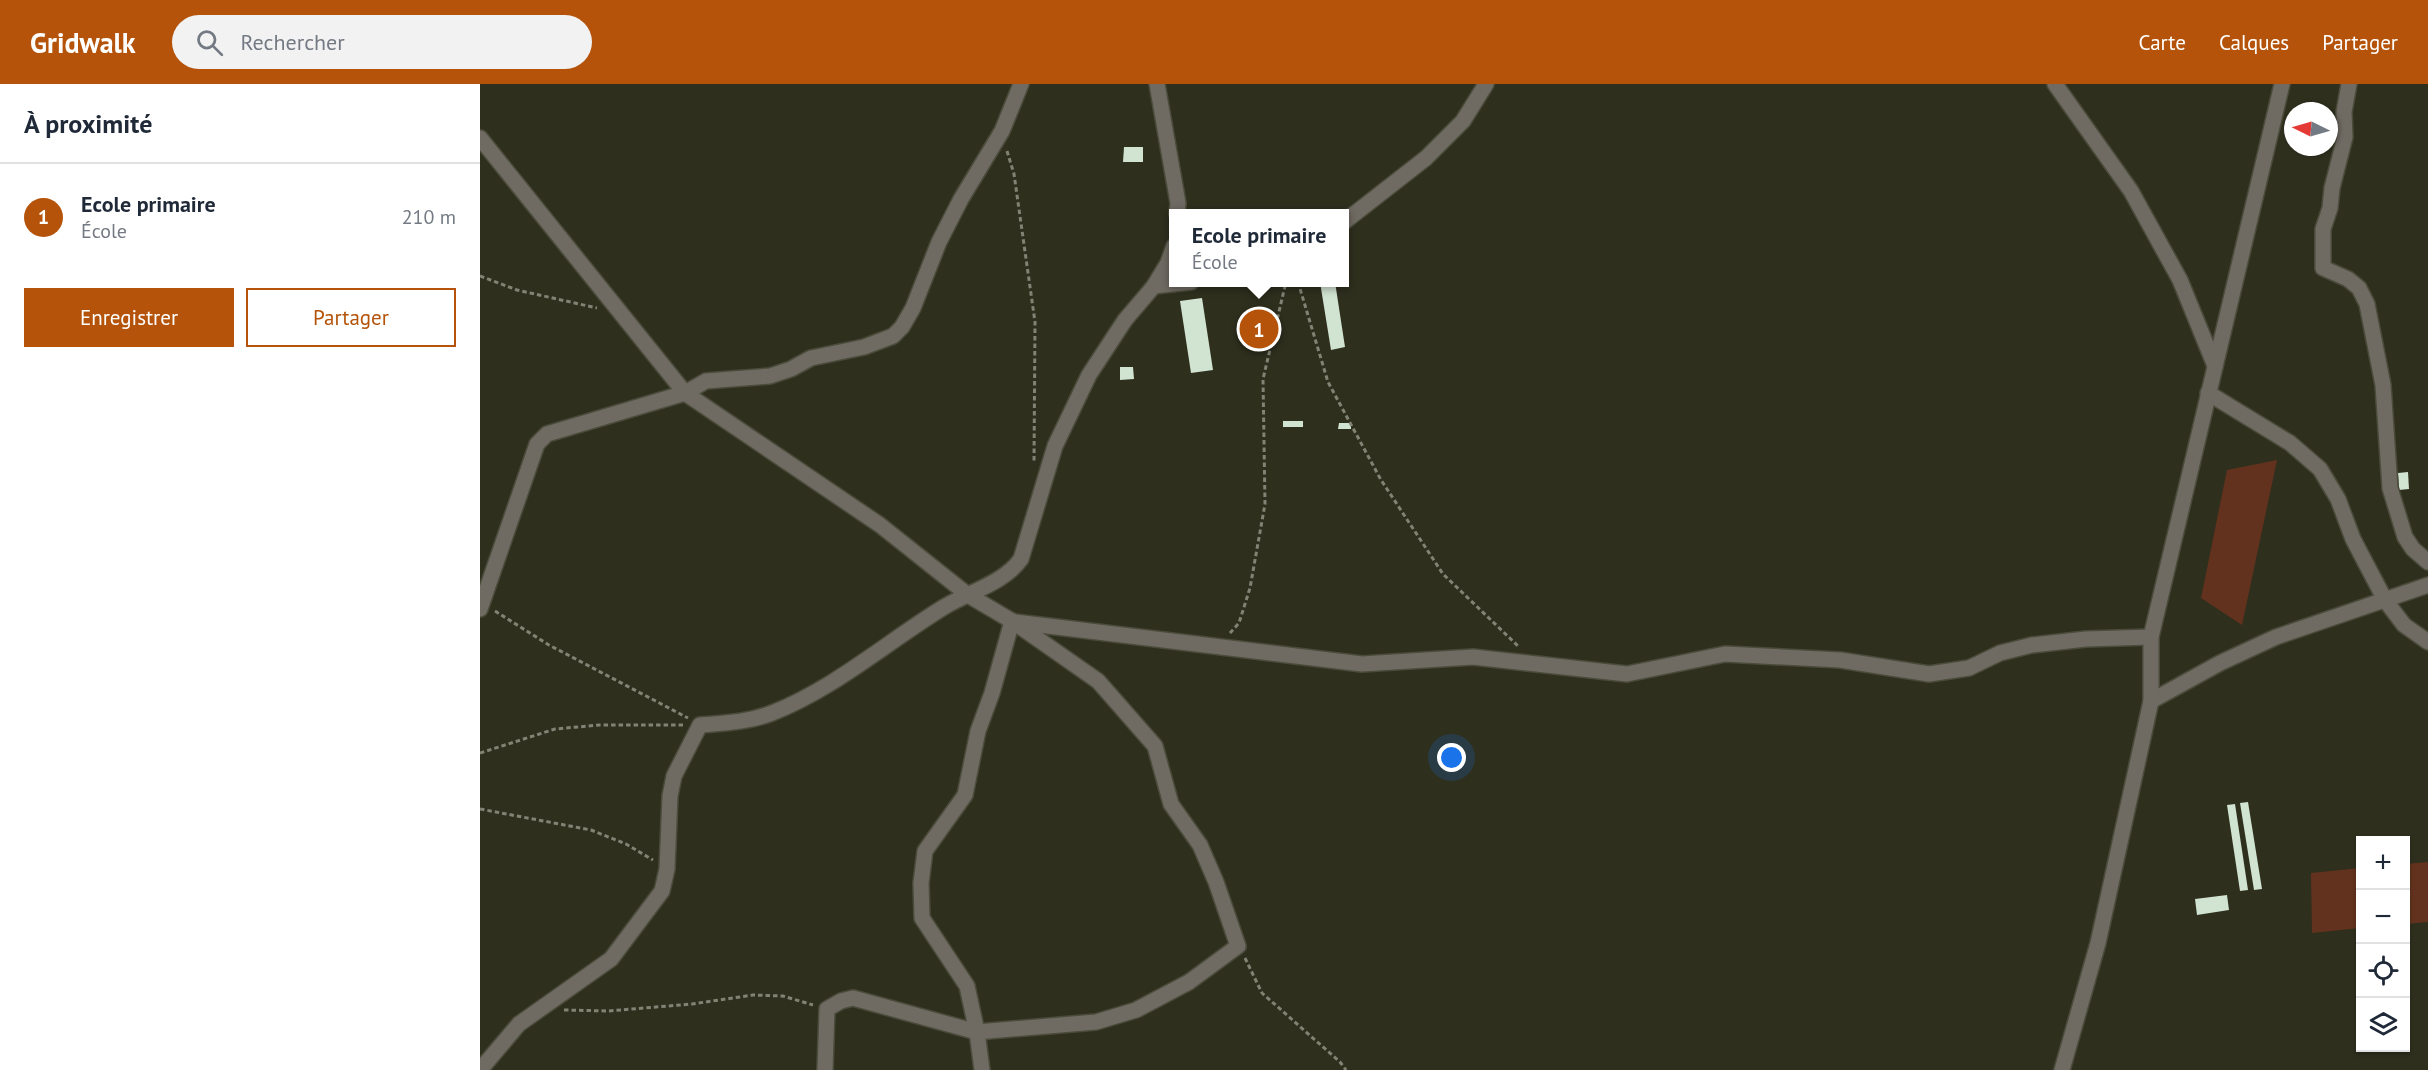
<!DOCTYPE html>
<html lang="fr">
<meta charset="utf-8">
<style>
:root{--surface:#fff;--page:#f2f2f3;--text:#1f2937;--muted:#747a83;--line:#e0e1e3;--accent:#b45309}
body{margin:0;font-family:"PT Sans",sans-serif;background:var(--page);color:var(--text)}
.controls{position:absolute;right:18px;bottom:18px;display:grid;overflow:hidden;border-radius:0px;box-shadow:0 2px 4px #0004}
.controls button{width:54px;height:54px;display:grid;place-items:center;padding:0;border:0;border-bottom:2px solid var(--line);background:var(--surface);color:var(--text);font:30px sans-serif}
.compass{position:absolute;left:1804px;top:18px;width:54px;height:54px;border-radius:50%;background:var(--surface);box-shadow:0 2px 4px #0004;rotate:275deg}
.you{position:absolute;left:972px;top:674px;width:21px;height:21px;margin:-15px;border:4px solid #fff;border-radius:50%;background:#1a73e8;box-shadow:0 0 0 9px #1a73e833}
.badge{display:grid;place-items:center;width:39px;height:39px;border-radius:50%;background:var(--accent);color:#fff;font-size:20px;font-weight:700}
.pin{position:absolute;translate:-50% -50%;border:3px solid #fff;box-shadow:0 2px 6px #0006}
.popup{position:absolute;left:689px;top:125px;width:180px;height:78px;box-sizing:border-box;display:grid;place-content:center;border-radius:0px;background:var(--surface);filter:drop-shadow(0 2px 4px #0005);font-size:20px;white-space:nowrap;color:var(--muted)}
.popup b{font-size:22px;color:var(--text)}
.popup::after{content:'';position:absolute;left:50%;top:100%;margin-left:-12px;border:12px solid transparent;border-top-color:var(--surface)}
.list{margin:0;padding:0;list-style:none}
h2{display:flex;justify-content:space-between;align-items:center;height:78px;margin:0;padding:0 24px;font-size:26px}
h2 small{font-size:20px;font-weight:400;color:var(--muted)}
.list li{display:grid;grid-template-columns:39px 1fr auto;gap:18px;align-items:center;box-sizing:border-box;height:108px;padding:0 24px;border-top:2px solid var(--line)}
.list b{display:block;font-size:22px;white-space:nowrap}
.list p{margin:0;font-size:20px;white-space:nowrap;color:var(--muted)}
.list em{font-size:20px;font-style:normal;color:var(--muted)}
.actions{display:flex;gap:12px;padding:18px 24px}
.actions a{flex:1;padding:14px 0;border:2px solid var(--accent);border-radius:0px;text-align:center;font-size:21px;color:var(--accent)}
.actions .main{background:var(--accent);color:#fff}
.icon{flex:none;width:33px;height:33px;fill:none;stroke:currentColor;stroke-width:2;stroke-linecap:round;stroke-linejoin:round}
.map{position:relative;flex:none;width:1948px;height:986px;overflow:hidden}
header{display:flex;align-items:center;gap:36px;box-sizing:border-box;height:84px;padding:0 30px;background:var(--accent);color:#fff}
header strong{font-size:28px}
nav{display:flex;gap:33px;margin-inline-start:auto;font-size:21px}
.search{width:420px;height:54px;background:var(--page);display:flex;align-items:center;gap:15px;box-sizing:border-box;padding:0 21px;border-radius:33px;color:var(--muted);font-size:22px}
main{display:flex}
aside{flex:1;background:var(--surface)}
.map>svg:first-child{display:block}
</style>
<header>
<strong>Gridwalk</strong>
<div class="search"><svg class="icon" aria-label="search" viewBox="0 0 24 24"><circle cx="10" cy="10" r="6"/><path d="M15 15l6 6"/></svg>Rechercher</div>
<nav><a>Carte</a><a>Calques</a><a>Partager</a></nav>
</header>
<main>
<aside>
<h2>À proximité<small></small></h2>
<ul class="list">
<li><span class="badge">1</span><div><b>Ecole primaire</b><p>École</p></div><em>210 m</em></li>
</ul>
<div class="actions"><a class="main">Enregistrer</a><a>Partager</a></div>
</aside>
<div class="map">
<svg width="1948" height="986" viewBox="0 0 1948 986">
<rect width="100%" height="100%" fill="#2e2f1d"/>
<g fill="#63321e">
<path d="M1797,376L1762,541L1721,514L1747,386Z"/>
<path d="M1948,778V838L1926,840V780Z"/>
<path d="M1880,784V844L1832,849L1831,789Z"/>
</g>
<g fill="#d1e3d1">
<path d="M644,63H663V78H643Z"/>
<path d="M840,198H855L865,263L851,266Z"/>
<path d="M722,214L733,286L711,289L700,217Z"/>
<path d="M640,283H653L654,295L640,296Z"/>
<rect x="803" y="337" width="20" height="6"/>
<path d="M859,339H871V345H858Z"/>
<path d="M1928,388L1929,405L1919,406L1918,389Z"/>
<path d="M1768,718L1782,805L1774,806L1760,719Z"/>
<path d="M1755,720L1768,806L1760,807L1747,721Z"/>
<path d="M1747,811L1749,826L1717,831L1715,815Z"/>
</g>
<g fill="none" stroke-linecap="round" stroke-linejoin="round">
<defs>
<g id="minor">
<path d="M677,0L698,119L697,130"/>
<path d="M1575,0L1651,107L1700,196L1735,282"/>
<path d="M1869,0L1864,28L1865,53L1852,104L1850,124L1843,145V184L1868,195L1879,204L1887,220L1903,301L1910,404L1925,453L1933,465L1948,478"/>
<path d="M0,54L205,309L400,441L488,511L532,537L618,597L675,662L691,720L720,761L736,798L758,862L709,898L656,926L616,938L497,948L502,986"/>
<path d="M864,138L946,74L983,37L1006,0"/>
<path d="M674,202L711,198"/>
<path d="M1728,309L1810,359L1840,385L1858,415L1873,455L1905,516L1924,541L1948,558"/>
<path d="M0,525L57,360L67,350L205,309L226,297L290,292L311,285L331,274L384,263L413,252L422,243L433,224L459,158L481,115L522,47L541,0"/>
<path d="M535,538L882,580L993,573L1147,590L1245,570L1360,576L1449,590L1489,584L1520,569L1552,561L1606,555L1671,553"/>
<path d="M1671,617L1740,579L1796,553L1948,501"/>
<path d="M0,986L39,940L131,875L182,807L187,785L190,712L194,692L220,641C245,639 269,638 292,629C355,604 407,558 464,523C489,508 524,499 541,475L575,362L609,291L645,236L674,202L688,179L694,162"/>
<path d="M345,986L347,925L361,917L373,914L497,948L487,902L442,834L441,799L445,767L485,711L498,647L512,609L532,537"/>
<path d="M1582,986L1618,859L1671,617V553L1802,0"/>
</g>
</defs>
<use href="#minor" stroke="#4a4b3a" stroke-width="18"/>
<g stroke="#828374" stroke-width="3" stroke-dasharray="4.5 3" stroke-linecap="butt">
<path d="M527,67L534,90L555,238L554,379"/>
<path d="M0,192L37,206L117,224"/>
<path d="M818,198L848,298L901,396L963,490L1038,562"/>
<path d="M15,527L69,561L208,634"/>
<path d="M750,549L759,539L770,504L785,420L783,295L806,198"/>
<path d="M0,669L75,645L120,641H203"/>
<path d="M0,725L111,746L146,760L173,776"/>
<path d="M765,874L782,909L860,978L866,986"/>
<path d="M84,926L128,927L212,920L273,911L303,912L333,921"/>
</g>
<use href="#minor" stroke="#6f6a62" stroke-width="15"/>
</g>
</svg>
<div class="controls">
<button>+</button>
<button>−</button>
<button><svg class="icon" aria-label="locate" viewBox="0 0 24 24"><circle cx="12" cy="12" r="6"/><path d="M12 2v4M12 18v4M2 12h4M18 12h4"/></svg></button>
<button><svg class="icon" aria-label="layers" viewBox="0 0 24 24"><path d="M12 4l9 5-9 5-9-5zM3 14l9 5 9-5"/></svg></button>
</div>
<svg class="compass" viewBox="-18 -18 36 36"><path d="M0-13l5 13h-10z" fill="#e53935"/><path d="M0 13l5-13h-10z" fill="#747a83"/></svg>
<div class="you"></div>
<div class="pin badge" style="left:779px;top:245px">1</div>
<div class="popup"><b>Ecole primaire</b>École</div>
</div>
</main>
